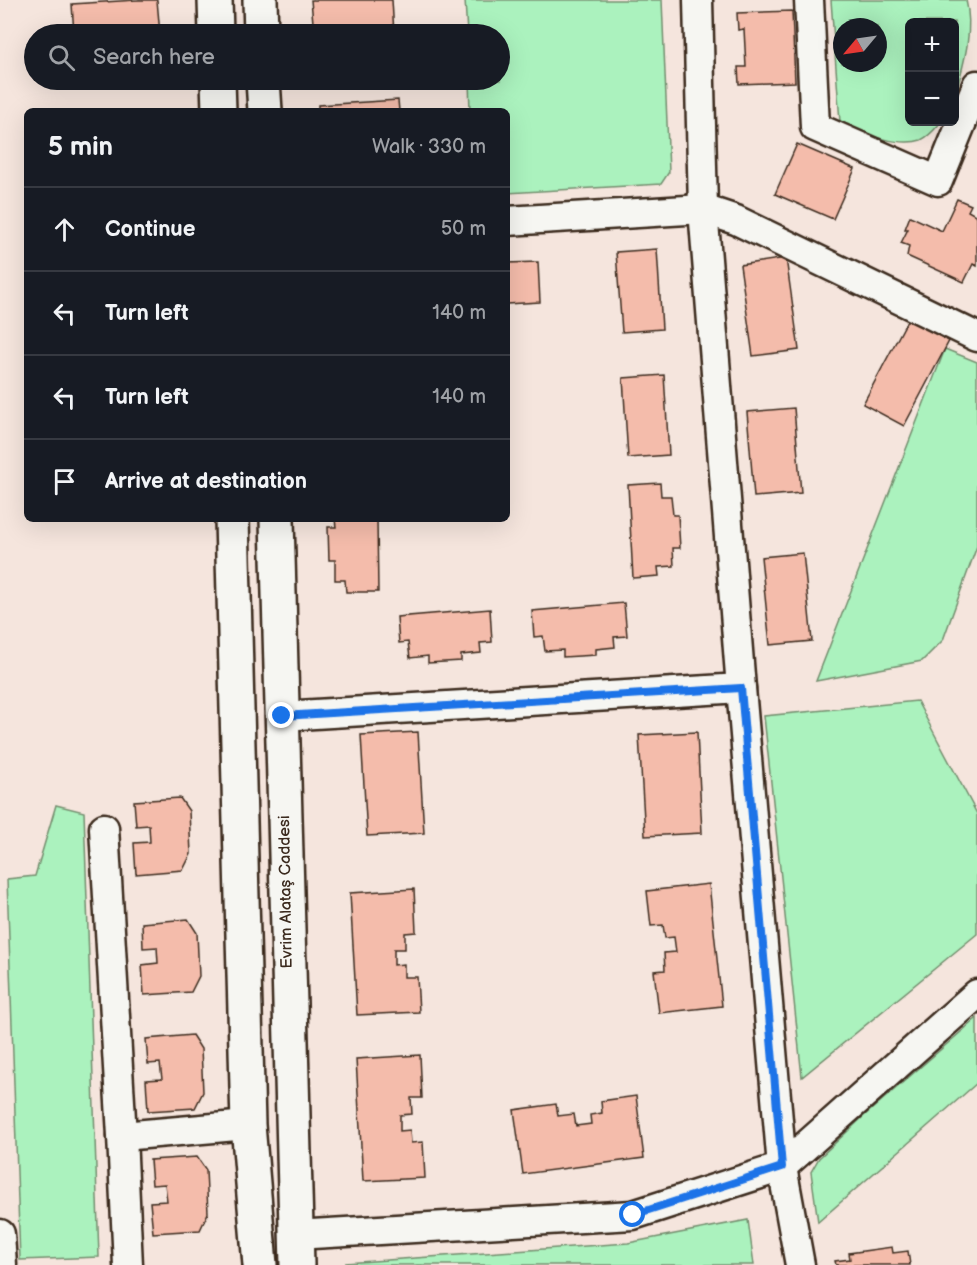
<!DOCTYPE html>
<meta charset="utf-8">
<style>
:root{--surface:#171b24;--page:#20242c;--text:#f1f3f6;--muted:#9ea1a6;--line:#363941}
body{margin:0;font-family:"Balsamiq Sans",sans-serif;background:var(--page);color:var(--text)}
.controls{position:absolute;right:18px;top:18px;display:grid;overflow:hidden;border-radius:9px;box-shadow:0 6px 24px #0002}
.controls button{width:54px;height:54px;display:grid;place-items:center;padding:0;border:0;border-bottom:2px solid var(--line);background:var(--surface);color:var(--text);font:30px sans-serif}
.compass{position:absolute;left:833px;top:18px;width:54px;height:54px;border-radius:50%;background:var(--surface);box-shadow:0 6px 24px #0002;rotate:241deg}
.stop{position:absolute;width:18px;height:18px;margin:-14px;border:4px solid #1a73e8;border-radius:50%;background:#fff}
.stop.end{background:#1a73e8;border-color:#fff;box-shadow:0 2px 6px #0008}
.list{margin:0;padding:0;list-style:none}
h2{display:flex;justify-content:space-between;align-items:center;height:78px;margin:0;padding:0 24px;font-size:26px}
h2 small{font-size:20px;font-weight:400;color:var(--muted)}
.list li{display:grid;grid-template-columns:39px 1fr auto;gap:18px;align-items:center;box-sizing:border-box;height:84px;padding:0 24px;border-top:2px solid var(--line)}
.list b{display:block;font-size:22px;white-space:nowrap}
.list em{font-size:20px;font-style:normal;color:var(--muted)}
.icon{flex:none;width:33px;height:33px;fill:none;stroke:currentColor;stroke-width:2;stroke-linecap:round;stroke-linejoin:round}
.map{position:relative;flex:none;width:977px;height:1265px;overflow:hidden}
.search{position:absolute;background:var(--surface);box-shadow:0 6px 24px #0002;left:24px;top:24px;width:486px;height:66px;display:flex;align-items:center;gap:15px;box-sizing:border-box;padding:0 21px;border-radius:33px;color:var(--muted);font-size:22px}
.panel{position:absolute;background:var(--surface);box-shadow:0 6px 24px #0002;left:24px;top:108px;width:486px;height:414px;border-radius:9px}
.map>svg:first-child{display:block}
</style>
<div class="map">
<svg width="977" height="1265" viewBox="0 0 977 1265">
<rect width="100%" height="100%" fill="#f5e5dd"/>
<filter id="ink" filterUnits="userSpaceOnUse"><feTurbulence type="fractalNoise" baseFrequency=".0167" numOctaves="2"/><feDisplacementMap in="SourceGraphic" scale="12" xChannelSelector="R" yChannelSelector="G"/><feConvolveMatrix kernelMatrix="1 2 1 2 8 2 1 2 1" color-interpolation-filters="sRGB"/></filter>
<g filter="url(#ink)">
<g fill="#abf2be" stroke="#738e6e" stroke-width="1.5" fill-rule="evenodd">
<path d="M465,0H662L669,172L661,184L507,193V111H470L469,80H500V34H467Z"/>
<path d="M831,0H966C974,32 963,66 955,96L954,22H910V122H941C935,129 930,136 921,140C902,147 856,134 840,122ZM842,27H878V63H842Z"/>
<path d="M945,349L977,362V546L943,640L922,661L816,681Z"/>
<path d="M917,701L977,814V934L802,1077L764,716Z"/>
<path d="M56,805L84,812L99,1257L20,1260L7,879L35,876Z"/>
<path d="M977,1018V1083L818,1222L811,1172L819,1158L864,1116Z"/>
<path d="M748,1220L754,1265H347L346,1263L628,1243Z"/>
</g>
<g fill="#f4bcab" stroke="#3b2a1e" stroke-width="1.5">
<path d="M136,0H157L160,34H74L72,4Z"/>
<path d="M311,0H392L394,34H314Z"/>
<path d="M792,11L795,82L739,84L738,67H746L744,29L738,30L737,13Z"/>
<path d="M398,100L399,111H318V105Z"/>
<path d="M797,144L855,169L833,219L775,194Z"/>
<path d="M957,199L971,205L968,211L977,216V266L973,264L964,282L907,256L909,246L901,243L908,229H905L910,216L942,231Z"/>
<path d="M657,249L662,329L622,332L616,252Z"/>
<path d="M786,258L799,350L753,356L740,265Z"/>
<path d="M538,262L540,302L507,304V263Z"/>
<path d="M908,319L949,341L904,426L863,404Z"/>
<path d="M664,375L669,455L628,458L623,378Z"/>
<path d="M794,408L801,493L754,497L747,412Z"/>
<path d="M660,483L661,496H671L673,515H678L680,548H673L674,566L658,567L659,576L633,578L628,485Z"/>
<path d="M335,519H377L378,592H346L345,580H335V560H329L328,527H336Z"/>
<path d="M803,553L812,641L770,645L761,557Z"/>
<path d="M624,603L627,636L614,637L615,647L596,649V655L563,657V650L545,651L543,636L534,637L532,611Z"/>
<path d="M490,609L492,642L480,643L481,653L461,655V661L428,663V656L410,658L408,642L399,643L397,617Z"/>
<path d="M418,732L424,833L367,836L361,735Z"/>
<path d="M697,732L702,833L645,836L639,735Z"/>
<path d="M180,798L189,811L191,854L183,870L136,874L134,843L150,842L149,825L136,826L134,801Z"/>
<path d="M709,884L722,1006L659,1013L654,971L665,970L664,953L676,952L674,937L665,938L663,925L651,926L647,891Z"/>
<path d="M414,889L416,932L405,933V949H394V965L404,964V977H417L419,1012L357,1015L350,893Z"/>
<path d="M188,919L197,933L199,976L191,992L144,995L142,965L158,963L157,947L143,948L142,923Z"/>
<path d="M192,1035L201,1049L203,1092L195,1108L148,1111L146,1080L162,1079L160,1063L148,1064L146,1039Z"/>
<path d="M420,1055L422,1098H411L412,1114L400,1115V1131L410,1130L411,1143L423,1142L425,1178L363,1181L356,1059Z"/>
<path d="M636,1096L644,1158L523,1174L514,1110L556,1104L558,1116L574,1114L576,1126L591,1124L590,1115L602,1113L601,1101Z"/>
<path d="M197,1157L206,1170L208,1213L200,1230L153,1233L150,1202L167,1201L165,1184L152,1185L150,1160Z"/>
<path d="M892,1247L893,1253L908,1251L910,1265H836L835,1261L850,1259L849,1253Z"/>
</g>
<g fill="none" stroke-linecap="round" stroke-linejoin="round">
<defs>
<g id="minor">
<path d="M698,0L703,209L741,688L782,1167L800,1265"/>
<path d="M809,0L815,127L938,181L977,85"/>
<path d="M507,221L703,209L736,220L977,337"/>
<path d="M282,716L741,688"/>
<path d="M104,828L122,1136L128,1265"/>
<path d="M122,1136L248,1125"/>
<path d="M0,1234L2,1265"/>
<path d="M295,1235L633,1215L782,1167L977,994"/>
</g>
<g id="major">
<path d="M215,0L216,34"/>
<path d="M260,0L261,34"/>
<path d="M218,80L219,111"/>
<path d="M263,80L265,111"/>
<path d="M232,519L248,1125L260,1265"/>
<path d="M277,519L297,1265"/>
</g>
</defs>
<use href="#minor" stroke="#3b2a1e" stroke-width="33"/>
<use href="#major" stroke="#3b2a1e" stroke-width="38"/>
<use href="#minor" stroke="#f6f6f2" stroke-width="28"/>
<use href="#major" stroke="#f6f6f2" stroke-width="33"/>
</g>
</g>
<g fill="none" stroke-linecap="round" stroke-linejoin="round" filter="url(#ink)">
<path stroke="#1a73e8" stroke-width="8" d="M282,716L741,688L782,1167L633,1215"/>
</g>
<g text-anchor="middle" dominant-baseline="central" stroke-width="6" stroke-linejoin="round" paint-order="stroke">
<g font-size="16" fill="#3b2a1e" stroke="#f6f6f2">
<text transform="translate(286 892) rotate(-91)">Evrim Alataş Caddesi</text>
</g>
</g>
</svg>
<div class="controls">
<button>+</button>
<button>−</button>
</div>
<svg class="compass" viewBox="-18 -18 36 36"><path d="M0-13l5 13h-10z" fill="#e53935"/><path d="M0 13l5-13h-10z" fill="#9ea1a6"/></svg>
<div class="stop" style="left:633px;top:1215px"></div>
<div class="stop end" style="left:282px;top:716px"></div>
<div class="search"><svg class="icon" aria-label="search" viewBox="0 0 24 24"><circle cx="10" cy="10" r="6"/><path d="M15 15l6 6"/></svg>Search here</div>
<section class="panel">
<h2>5 min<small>Walk · 330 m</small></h2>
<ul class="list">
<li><svg class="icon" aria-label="ahead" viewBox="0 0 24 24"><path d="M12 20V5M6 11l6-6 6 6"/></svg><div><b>Continue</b></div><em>50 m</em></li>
<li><svg class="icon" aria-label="left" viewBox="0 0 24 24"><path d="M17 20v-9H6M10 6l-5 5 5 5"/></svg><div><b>Turn left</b></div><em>140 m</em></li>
<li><svg class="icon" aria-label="left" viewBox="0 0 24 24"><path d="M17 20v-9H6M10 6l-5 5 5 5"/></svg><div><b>Turn left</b></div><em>140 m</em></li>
<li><svg class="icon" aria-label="arrive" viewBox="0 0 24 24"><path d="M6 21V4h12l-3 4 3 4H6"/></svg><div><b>Arrive at destination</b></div></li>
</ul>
</section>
</div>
